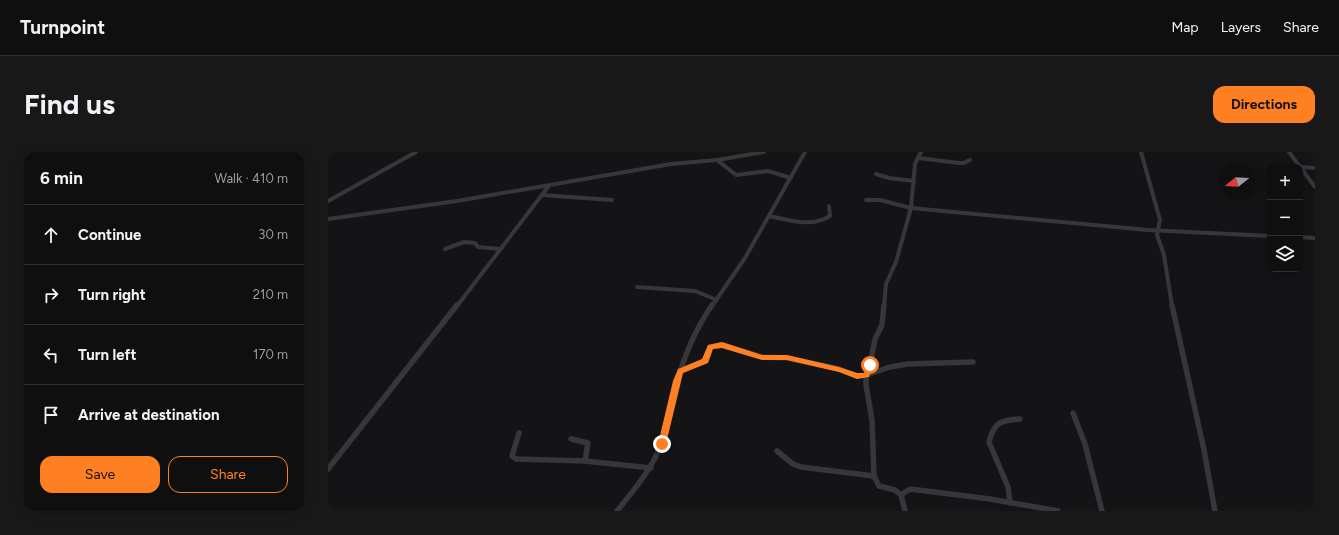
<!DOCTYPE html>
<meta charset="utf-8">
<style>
:root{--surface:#0f0f10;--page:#181819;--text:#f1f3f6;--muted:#9b9c9f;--line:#2f2f30;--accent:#ff8023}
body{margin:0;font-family:Figtree,sans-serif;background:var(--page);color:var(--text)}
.controls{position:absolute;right:12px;top:12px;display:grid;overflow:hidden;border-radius:8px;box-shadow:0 2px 10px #0003}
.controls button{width:36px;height:36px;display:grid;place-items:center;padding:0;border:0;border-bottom:1px solid var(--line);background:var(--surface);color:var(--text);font:20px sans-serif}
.compass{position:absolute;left:891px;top:12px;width:36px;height:36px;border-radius:50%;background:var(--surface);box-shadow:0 2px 10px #0003;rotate:252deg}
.stop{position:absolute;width:12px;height:12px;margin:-9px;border:3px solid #ff8023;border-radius:50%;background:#fff}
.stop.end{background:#ff8023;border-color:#fff;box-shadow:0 1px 4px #0008}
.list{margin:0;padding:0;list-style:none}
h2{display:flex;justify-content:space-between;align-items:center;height:52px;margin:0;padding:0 16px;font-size:17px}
h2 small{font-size:13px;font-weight:400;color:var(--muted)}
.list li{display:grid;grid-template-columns:26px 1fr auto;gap:12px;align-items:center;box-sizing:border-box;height:60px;padding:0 16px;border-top:1px solid var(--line)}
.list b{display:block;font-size:15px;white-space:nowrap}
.list em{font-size:13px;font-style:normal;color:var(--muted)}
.actions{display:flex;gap:8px;padding:12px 16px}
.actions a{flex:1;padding:9px 0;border:1px solid var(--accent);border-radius:12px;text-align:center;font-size:14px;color:var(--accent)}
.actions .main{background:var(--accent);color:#111}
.icon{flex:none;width:22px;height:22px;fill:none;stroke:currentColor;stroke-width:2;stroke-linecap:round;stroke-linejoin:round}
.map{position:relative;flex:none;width:987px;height:359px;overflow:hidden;border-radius:12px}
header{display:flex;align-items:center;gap:24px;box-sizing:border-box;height:56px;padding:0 20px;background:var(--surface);border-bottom:1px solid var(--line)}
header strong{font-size:19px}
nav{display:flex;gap:22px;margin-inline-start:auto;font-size:14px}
.intro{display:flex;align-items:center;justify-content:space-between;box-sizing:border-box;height:96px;padding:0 24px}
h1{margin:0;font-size:28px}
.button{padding:10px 18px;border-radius:12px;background:var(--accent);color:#111;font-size:14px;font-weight:700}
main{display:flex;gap:24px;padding:0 24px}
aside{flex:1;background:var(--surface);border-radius:12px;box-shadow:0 2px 10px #0003}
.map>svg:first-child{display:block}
</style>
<header>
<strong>Turnpoint</strong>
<nav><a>Map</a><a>Layers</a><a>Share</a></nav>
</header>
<div class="intro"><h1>Find us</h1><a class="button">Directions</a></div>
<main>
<aside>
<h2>6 min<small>Walk · 410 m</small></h2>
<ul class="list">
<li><svg class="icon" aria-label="ahead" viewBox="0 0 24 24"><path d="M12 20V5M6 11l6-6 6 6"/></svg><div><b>Continue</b></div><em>30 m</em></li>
<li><svg class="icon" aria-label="right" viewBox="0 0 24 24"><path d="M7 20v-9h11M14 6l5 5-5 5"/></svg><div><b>Turn right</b></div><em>210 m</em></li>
<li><svg class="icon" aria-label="left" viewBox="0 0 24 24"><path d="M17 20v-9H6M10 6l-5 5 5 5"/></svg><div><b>Turn left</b></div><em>170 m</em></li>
<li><svg class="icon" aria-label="arrive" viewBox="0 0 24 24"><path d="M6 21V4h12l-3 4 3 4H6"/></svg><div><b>Arrive at destination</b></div></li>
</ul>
<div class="actions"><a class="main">Save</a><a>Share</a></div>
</aside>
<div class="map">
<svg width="987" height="359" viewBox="0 0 987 359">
<rect width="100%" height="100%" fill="#141416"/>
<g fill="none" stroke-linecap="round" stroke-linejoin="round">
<g stroke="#35373b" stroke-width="4">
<path d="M813,0L832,68L829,83L836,103L844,154"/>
<path d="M961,0L987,35"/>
<path d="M590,6L631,11H636L642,8"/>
<path d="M389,8L408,23L440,19L463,26"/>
<path d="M973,15L987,16"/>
<path d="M548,22L561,26L586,29"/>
<path d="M214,43L284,48"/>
<path d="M538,48H552L583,56L820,78L942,84"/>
<path d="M0,49L88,0"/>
<path d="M441,64C462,68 483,76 502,64L501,54"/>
<path d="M0,67L129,49L343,12L389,8L436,0"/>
<path d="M972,85L987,86"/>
<path d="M117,97L136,90L147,91L150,95L173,97"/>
<path d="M309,135L367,139L389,148"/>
<path d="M129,154L220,35"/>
<path d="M384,154L417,106L477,0"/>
<path d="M556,154L558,132L568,110L583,56L587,12L593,0"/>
</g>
<g stroke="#35373b" stroke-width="5.5">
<path d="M556,153L554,173L547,187L542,213L538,223V233L544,268L546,324L551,334L567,338L573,343L577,359"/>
<path d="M844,153L876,298L887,359"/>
<path d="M353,219L377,209L382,195L394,193L434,205L459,206L511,217L529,224L538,223L562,215L580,212L645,210"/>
<path d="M745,261L757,292L774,359"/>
<path d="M191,281L184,304L188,307L257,309L323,316"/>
<path d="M243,287L260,291L257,309"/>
<path d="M449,299L465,312L473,315L546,324"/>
<path d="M0,317L129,153"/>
<path d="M574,342L582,337L662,347L730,359"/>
<path d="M682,351L680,335L661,290C666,270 673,268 692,267"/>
<path d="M289,359C306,338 323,318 333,293C341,274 343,251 349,231C356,204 369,175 384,153"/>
</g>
</g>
<path fill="#ff8023" d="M394,190L434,203H459L511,215L529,221H536L540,211L542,210L545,213L541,225L529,227L511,220L459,208H434L394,196L385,197L380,211L355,221L338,292L334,296L331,295L330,292L345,229L350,217L374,207L380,193Z"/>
</svg>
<div class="controls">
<button>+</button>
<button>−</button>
<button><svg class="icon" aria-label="layers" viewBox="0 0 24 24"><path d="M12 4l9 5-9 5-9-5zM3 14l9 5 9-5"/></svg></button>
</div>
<svg class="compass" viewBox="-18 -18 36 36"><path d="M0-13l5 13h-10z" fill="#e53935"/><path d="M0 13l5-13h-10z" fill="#9b9c9f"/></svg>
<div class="stop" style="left:542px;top:213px"></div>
<div class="stop end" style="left:334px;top:292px"></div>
</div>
</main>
